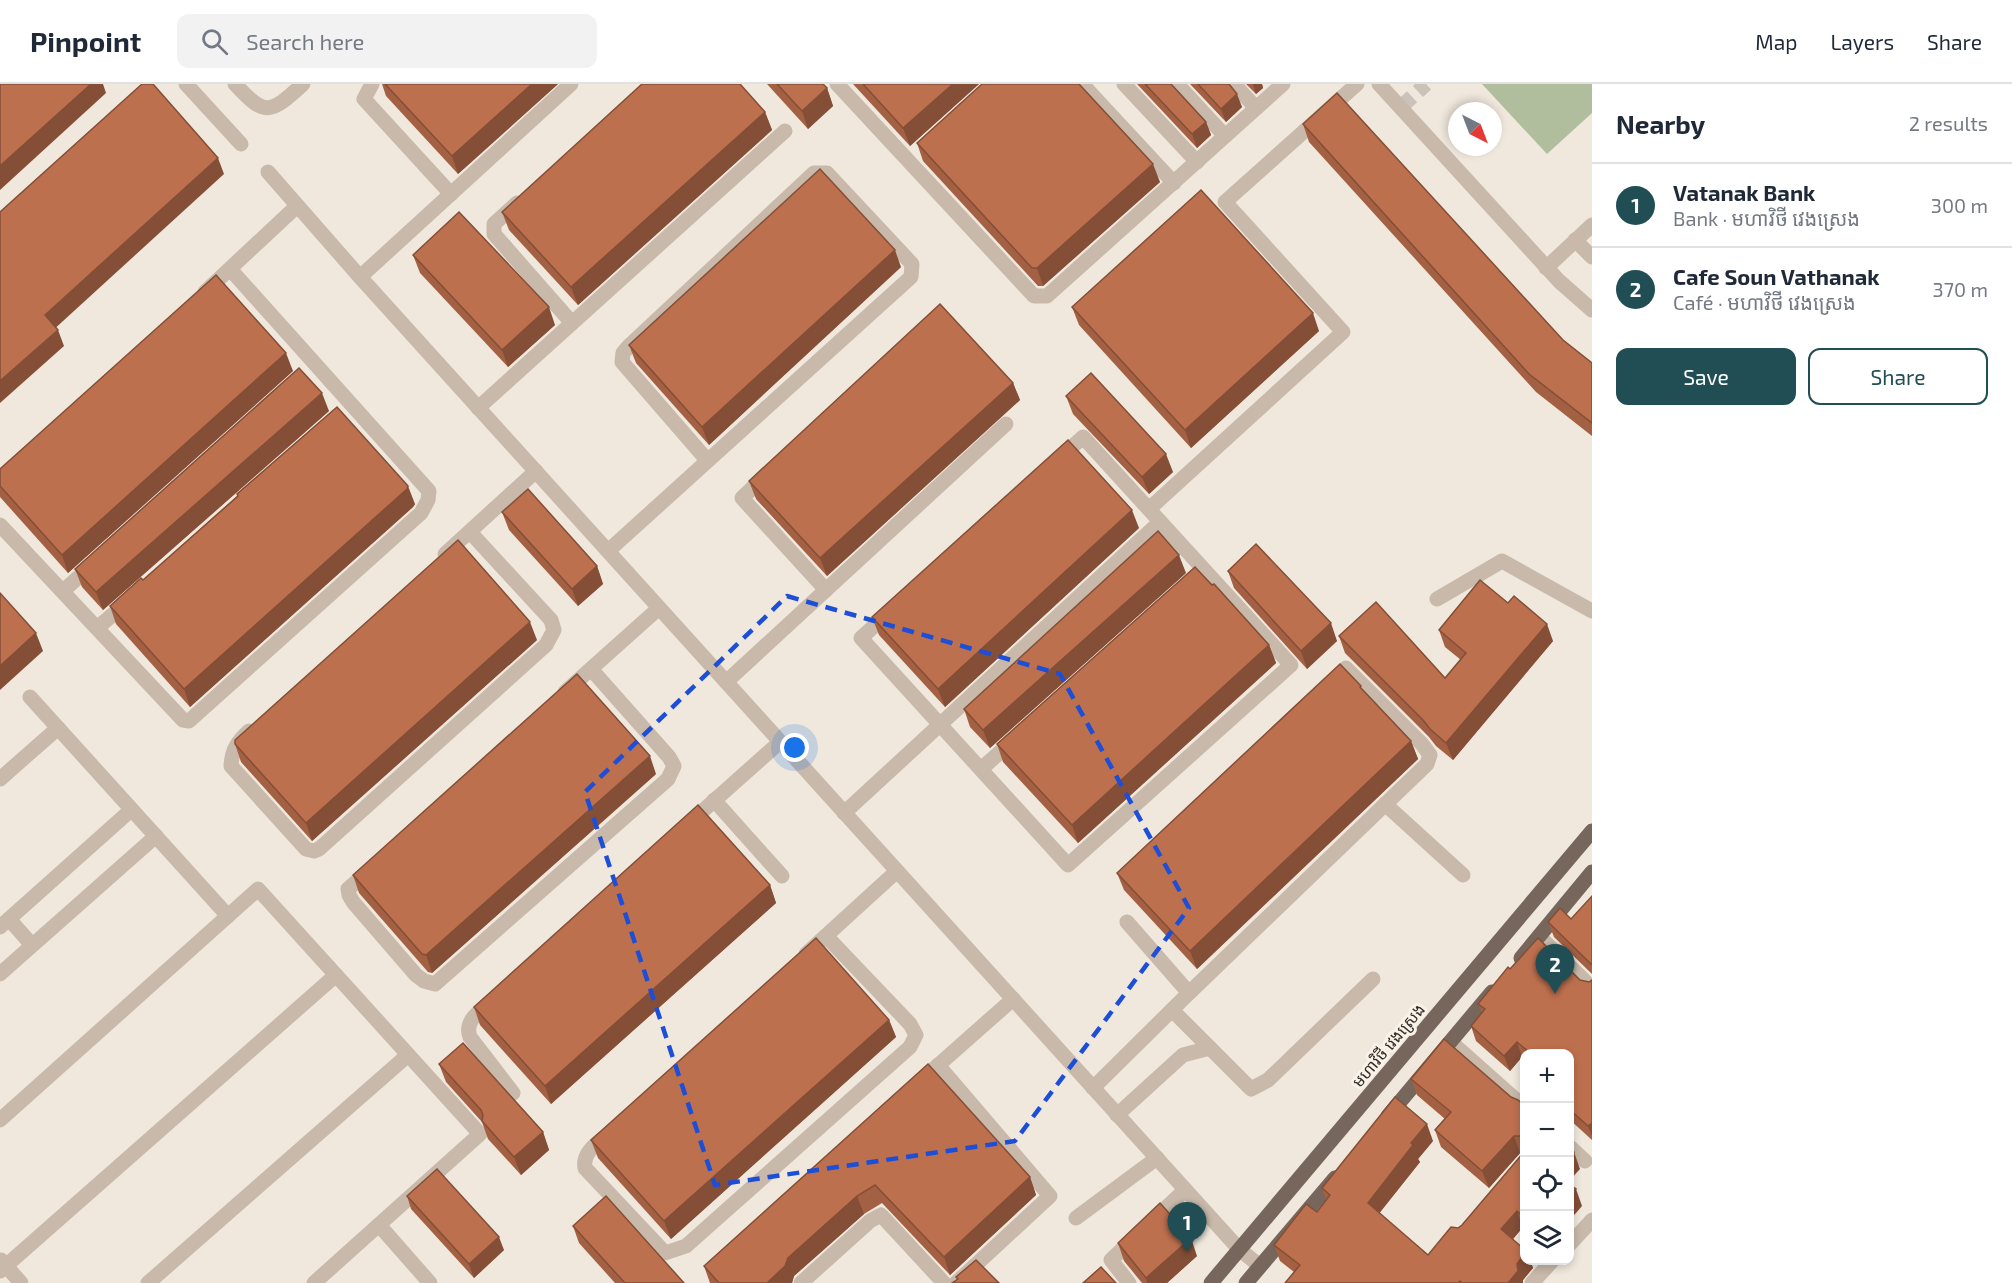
<!DOCTYPE html>
<meta charset="utf-8">
<style>
:root{--surface:#fff;--page:#f2f2f3;--text:#1f2937;--muted:#747a83;--line:#e0e1e3;--accent:#214e54}
body{margin:0;font-family:"Exo 2","Noto Sans Khmer",sans-serif;background:var(--page);color:var(--text)}
.controls{position:absolute;right:18px;bottom:18px;display:grid;overflow:hidden;border-radius:12px;box-shadow:0 3px 9px #0003}
.controls button{width:54px;height:54px;display:grid;place-items:center;padding:0;border:0;border-bottom:2px solid var(--line);background:var(--surface);color:var(--text);font:30px sans-serif}
.compass{position:absolute;left:1448px;top:18px;width:54px;height:54px;border-radius:50%;background:var(--surface);box-shadow:0 3px 9px #0003;rotate:138deg}
.you{position:absolute;left:795px;top:664px;width:21px;height:21px;margin:-15px;border:4px solid #fff;border-radius:50%;background:#1a73e8;box-shadow:0 0 0 9px #1a73e833}
.badge{display:grid;place-items:center;width:39px;height:39px;border-radius:50%;background:var(--accent);color:#fff;font-size:20px;font-weight:700}
.pin{position:absolute;translate:-50% -50px;filter:drop-shadow(0 2px 3px #0008)}
.pin::after{content:'';position:absolute;top:32px;width:21px;height:18px;background:inherit;clip-path:polygon(0 0,100% 0,50% 100%)}
.list{margin:0;padding:0;list-style:none}
h2{display:flex;justify-content:space-between;align-items:center;height:78px;margin:0;padding:0 24px;font-size:26px}
h2 small{font-size:20px;font-weight:400;color:var(--muted)}
.list li{display:grid;grid-template-columns:39px 1fr auto;gap:18px;align-items:center;box-sizing:border-box;height:84px;padding:0 24px;border-top:2px solid var(--line)}
.list b{display:block;font-size:22px;white-space:nowrap}
.list p{margin:0;font-size:20px;white-space:nowrap;color:var(--muted)}
.list em{font-size:20px;font-style:normal;color:var(--muted)}
.actions{display:flex;gap:12px;padding:18px 24px}
.actions a{flex:1;padding:14px 0;border:2px solid var(--accent);border-radius:12px;text-align:center;font-size:21px;color:var(--accent)}
.actions .main{background:var(--accent);color:#fff}
.icon{flex:none;width:33px;height:33px;fill:none;stroke:currentColor;stroke-width:2;stroke-linecap:round;stroke-linejoin:round}
.map{position:relative;flex:none;width:1592px;height:1199px;overflow:hidden}
header{display:flex;align-items:center;gap:36px;box-sizing:border-box;height:84px;padding:0 30px;background:var(--surface);border-bottom:2px solid var(--line)}
header strong{font-size:28px}
nav{display:flex;gap:33px;margin-inline-start:auto;font-size:21px}
.search{width:420px;height:54px;background:var(--page);display:flex;align-items:center;gap:15px;box-sizing:border-box;padding:0 21px;border-radius:12px;color:var(--muted);font-size:22px}
main{display:flex}
aside{flex:1;background:var(--surface)}
.map>svg:first-child{display:block}
</style>
<header>
<strong>Pinpoint</strong>
<div class="search"><svg class="icon" aria-label="search" viewBox="0 0 24 24"><circle cx="10" cy="10" r="6"/><path d="M15 15l6 6"/></svg>Search here</div>
<nav><a>Map</a><a>Layers</a><a>Share</a></nav>
</header>
<main>
<div class="map">
<svg width="1592" height="1199" viewBox="0 0 1592 1199">
<rect width="100%" height="100%" fill="#f0e8dd"/>
<path fill="#b1be9e" d="M1482,0H1592V29L1547,70Z"/>
<g fill="none" stroke-linecap="round" stroke-linejoin="round">
<path stroke="#cbc3b9" stroke-width="15" stroke-dasharray="15 8" stroke-linecap="butt" d="M1401,23L1426,0"/>
<g stroke="#c8b9aa" stroke-width="15">
<path d="M186,0L241,60"/>
<path d="M235,0C266,34 271,29 303,0"/>
<path d="M372,0L364,15L451,110"/>
<path d="M837,0L1034,212H1047L1283,0"/>
<path d="M1082,0L1174,99"/>
<path d="M1124,0L1197,78"/>
<path d="M1177,0L1225,52"/>
<path d="M1234,0L1256,24"/>
<path d="M1379,0L1559,197L1592,226"/>
<path d="M268,88L360,193L1239,1165L1260,1182"/>
<path d="M517,119L494,140V150L572,239"/>
<path d="M1575,156L1592,173"/>
<path d="M1546,184L1592,141"/>
<path d="M360,193L571,0"/>
<path d="M205,208L297,122"/>
<path d="M478,324L785,47"/>
<path d="M1083,353L1291,581L1068,781L861,554Z"/>
<path d="M766,391L742,414L826,506"/>
<path d="M1149,425L1343,248L1225,118L1357,0"/>
<path d="M0,441L183,636L189,637L421,429L428,416L429,407L230,185"/>
<path d="M608,467L911,193L912,180L827,89H814L629,262L623,269L622,278L707,376"/>
<path d="M445,470L536,387"/>
<path d="M63,507L92,481"/>
<path d="M1437,515L1502,477L1592,527"/>
<path d="M97,544L129,517"/>
<path d="M726,598L1006,340"/>
<path d="M565,608L659,524"/>
<path d="M30,613L228,832"/>
<path d="M249,647C237,658 232,666 231,682L306,765L314,767L319,765L546,561L554,546L551,536L470,448"/>
<path d="M981,685L1014,656"/>
<path d="M0,695L58,644"/>
<path d="M714,716L782,792"/>
<path d="M1385,720L1463,791"/>
<path d="M844,729L1160,438"/>
<path d="M688,740L780,658"/>
<path d="M370,786L348,805L349,811L353,818L416,891L424,897L435,900L668,695L674,682L669,673L591,585"/>
<path d="M9,835L32,861"/>
<path d="M0,843L131,726"/>
<path d="M1539,852L1592,904"/>
<path d="M806,870L897,787"/>
<path d="M0,890L156,752"/>
<path d="M1189,909L1427,680L1430,671L1422,660L1346,584"/>
<path d="M490,918C479,928 464,937 470,953L513,1009"/>
<path d="M1172,926L1251,1005L1268,996L1373,895"/>
<path d="M1451,958L1524,1023"/>
<path d="M938,981L1050,1112L956,1199"/>
<path d="M918,999L1013,915"/>
<path d="M1093,1004L1189,909L1127,838"/>
<path d="M1117,1031L1183,971L1210,964"/>
<path d="M0,1036L258,805L480,1050L314,1199"/>
<path d="M608,1050C598,1059 582,1068 585,1084L665,1169L686,1162L910,963L916,951L910,940L826,852"/>
<path d="M1570,1063L1585,1077"/>
<path d="M1076,1134L1157,1074"/>
<path d="M379,1141L430,1199"/>
<path d="M1570,1160L1592,1136"/>
<path d="M1,1176L21,1199"/>
<path d="M0,1187L336,891"/>
<path d="M148,1199L408,971"/>
<path d="M801,1199L870,1137L881,1131L944,1199"/>
<path d="M1129,1199L1111,1176L1185,1106"/>
<path d="M1532,1199L1553,1176"/>
</g>
<g stroke="#76665b" stroke-width="15">
<path d="M1521,874L1592,788"/>
<path d="M1388,1032L1492,908"/>
<path d="M1211,1199L1592,747"/>
<path d="M1246,1199L1335,1094"/>
</g>
</g>
<g fill="#a36043">
<path d="M382,0H558L458,90L386,12Z"/>
<path d="M767,0H823L827,4L833,22L808,45Z"/>
<path d="M853,0H979L910,62Z"/>
<path d="M1137,0H1171L1206,38L1211,51L1197,64Z"/>
<path d="M1190,0H1229L1242,23L1226,38Z"/>
<path d="M1246,0H1262L1263,4L1256,10Z"/>
<path d="M765,28L772,46L578,221L509,146L502,128Z"/>
<path d="M1303,40L1563,256L1592,279V352L1536,308L1309,58Z"/>
<path d="M917,59L1160,98L1043,202H1038L923,77Z"/>
<path d="M413,171L555,241L508,283L420,189Z"/>
<path d="M901,183L709,361L636,279L629,261Z"/>
<path d="M1072,223L1319,247L1191,364L1079,241Z"/>
<path d="M293,287L68,489L0,413V385Z"/>
<path d="M1013,299L1020,316L827,492L756,415L749,397Z"/>
<path d="M1066,312L1173,388L1149,410L1073,330Z"/>
<path d="M329,327L103,526L82,503L75,485Z"/>
<path d="M237,410L415,420L413,423L190,623L116,540L110,522L143,496L237,412Z"/>
<path d="M502,428L597,482L603,500L578,522L509,446Z"/>
<path d="M1139,444L945,623L879,551L872,533Z"/>
<path d="M1228,487L1337,557L1307,585L1234,504Z"/>
<path d="M1186,489L990,664L970,643L964,625Z"/>
<path d="M1439,546L1553,557L1453,676L1436,662L1429,653L1345,569L1339,552L1445,594L1461,576L1445,563Z"/>
<path d="M537,556L312,757L241,678L235,660Z"/>
<path d="M1269,561L1276,579L1078,759L1003,678L997,660Z"/>
<path d="M1363,606L1411,657L1418,675L1197,885L1124,806L1117,789Z"/>
<path d="M656,690L432,889L428,888L359,809L353,791Z"/>
<path d="M770,801L776,819L551,1020L480,941L474,923Z"/>
<path d="M1592,812V890L1554,853L1548,838L1571,835Z"/>
<path d="M1510,885L1589,898L1592,896V1056L1569,1035V969H1524V975L1522,973L1510,987L1476,957L1471,942L1482,929L1478,920Z"/>
<path d="M889,936L896,953L671,1155L598,1074L591,1056Z"/>
<path d="M439,980L543,1048L549,1066L521,1091L488,1055L482,1038L446,998Z"/>
<path d="M928,980L1030,1093L1036,1111L950,1191L882,1119L864,1130L794,1192L792,1199H710L704,1182Z"/>
<path d="M1411,995L1511,1013L1524,1021V1145L1523,1143L1513,1155L1524,1176H1530L1533,1184L1523,1196V1199H1285L1294,1188L1280,1177L1274,1161L1317,1128L1326,1116L1322,1104L1433,1057L1418,1075L1420,1078L1379,1129L1428,1171L1458,1144L1462,1141L1524,1069H1520L1489,1104L1441,1063L1435,1046L1445,1035L1417,1011Z"/>
<path d="M407,1112L504,1166L474,1194L411,1125Z"/>
<path d="M573,1142L684,1199H615L579,1159Z"/>
<path d="M1118,1159L1197,1172L1167,1199H1142L1124,1177Z"/>
</g>
<g fill="#844e37">
<path d="M91,0H103L106,9L0,106V82Z"/>
<path d="M532,0H558L458,90L452,72Z"/>
<path d="M953,0H979L910,62L903,44Z"/>
<path d="M1253,0H1262L1263,4L1256,10Z"/>
<path d="M827,4L833,22L808,45L802,27Z"/>
<path d="M1237,10L1242,23L1226,38L1221,25Z"/>
<path d="M765,28L772,46L578,221L571,203Z"/>
<path d="M1206,38L1211,51L1197,64L1192,50Z"/>
<path d="M218,74L224,90L51,248L45,231Z"/>
<path d="M1153,80L1160,98L1043,202L1037,184Z"/>
<path d="M895,166L901,183L709,361L702,343Z"/>
<path d="M549,223L555,241L508,283L502,266Z"/>
<path d="M1313,229L1319,247L1191,364L1185,346Z"/>
<path d="M58,246L64,262L0,319V297Z"/>
<path d="M286,269L293,287L68,489L62,471Z"/>
<path d="M1013,299L1020,316L827,492L820,474Z"/>
<path d="M322,309L329,327L103,526L96,508Z"/>
<path d="M1166,370L1173,388L1149,410L1142,393Z"/>
<path d="M408,402L415,420L413,423L190,623L184,605Z"/>
<path d="M1132,426L1139,444L945,623L938,605Z"/>
<path d="M1179,471L1186,489L990,664L983,646Z"/>
<path d="M597,482L603,500L578,522L572,505Z"/>
<path d="M530,538L537,556L312,757L306,739Z"/>
<path d="M1331,539L1337,557L1307,585L1301,567Z"/>
<path d="M1547,540L1553,557L1453,676L1446,659Z"/>
<path d="M36,549L43,567L0,606V582Z"/>
<path d="M1269,561L1276,579L1078,759L1072,741Z"/>
<path d="M1411,657L1418,675L1197,885L1190,867Z"/>
<path d="M650,672L656,690L432,889L426,871Z"/>
<path d="M770,801L776,819L551,1020L545,1002Z"/>
<path d="M889,936L896,953L671,1155L664,1137Z"/>
<path d="M1517,958L1522,973L1510,987L1504,972Z"/>
<path d="M1592,1039V1052L1588,1042Z"/>
<path d="M1427,1040L1433,1057L1418,1075L1420,1078L1374,1136L1368,1119L1411,1059Z"/>
<path d="M543,1048L549,1066L521,1091L514,1073Z"/>
<path d="M1514,1052L1520,1069L1489,1104L1482,1087Z"/>
<path d="M1574,1068L1580,1085L1569,1097V1073Z"/>
<path d="M1030,1093L1036,1111L950,1191L944,1173Z"/>
<path d="M1576,1105L1582,1122L1569,1137V1113Z"/>
<path d="M857,1112L864,1130L794,1192L792,1199H767L788,1174Z"/>
<path d="M1517,1127L1523,1143L1507,1162L1501,1145Z"/>
<path d="M499,1153L504,1166L474,1194L469,1180Z"/>
<path d="M1191,1154L1197,1172L1167,1199H1147L1146,1194Z"/>
<path d="M1524,1170V1176H1530L1533,1184L1523,1196V1199H1508L1517,1180Z"/>
</g>
<g fill="#bd704e" stroke="#844e37" stroke-width="1.5">
<path d="M0,0H91L0,82Z"/>
<path d="M142,0H153L218,74L45,231L58,246L0,297V128Z"/>
<path d="M385,0H532L452,72Z"/>
<path d="M642,0H740L765,28L571,203L502,128Z"/>
<path d="M777,0H823L827,4L802,27Z"/>
<path d="M863,0H953L903,44Z"/>
<path d="M982,0H1079L1153,80L1037,184H1032L917,59Z"/>
<path d="M1145,0H1171L1206,38L1192,50Z"/>
<path d="M1198,0H1229L1237,10L1221,25Z"/>
<path d="M1337,9L1563,256L1592,279V339L1529,290L1303,40Z"/>
<path d="M820,85L895,166L702,343L629,261Z"/>
<path d="M1201,106L1313,229L1185,346L1072,223Z"/>
<path d="M459,128L549,223L502,266L413,171Z"/>
<path d="M216,191L286,269L62,471L0,402V385Z"/>
<path d="M940,220L1013,299L820,474L749,397Z"/>
<path d="M299,284L322,309L96,508L75,485Z"/>
<path d="M1091,289L1166,370L1142,393L1066,312Z"/>
<path d="M337,323L408,402L407,405L184,605L110,522L141,494L143,496L238,412L237,410Z"/>
<path d="M1068,356L1132,426L938,605L872,533Z"/>
<path d="M528,405L597,482L572,505L502,428Z"/>
<path d="M1158,447L1179,471L983,646L964,625Z"/>
<path d="M458,456L530,538L306,739L235,660V656Z"/>
<path d="M1256,460L1331,539L1301,567L1228,487Z"/>
<path d="M1195,483L1212,501L1214,500L1269,561L1072,741L997,660Z"/>
<path d="M1480,496L1508,519L1514,512L1547,540L1446,659L1430,645L1423,636L1339,552L1376,518L1445,594L1466,569L1439,546Z"/>
<path d="M0,509L36,549L0,582Z"/>
<path d="M1340,580L1361,602L1360,603L1411,657L1190,867L1117,789Z"/>
<path d="M577,590L650,672L426,871L422,870L353,791Z"/>
<path d="M698,721L770,801L545,1002L474,923Z"/>
<path d="M1592,812V881L1548,838L1560,824L1571,835Z"/>
<path d="M816,854L889,936L664,1137L591,1056Z"/>
<path d="M1538,854L1580,896L1589,898L1592,896V1039L1588,1042L1569,1025V969H1530L1517,958L1504,972L1471,942L1485,925L1478,920L1508,883L1510,885Z"/>
<path d="M1444,955L1511,1013L1518,1016L1524,1021V1054L1520,1052H1514L1482,1087L1435,1046L1451,1028L1411,995Z"/>
<path d="M463,959L543,1048L514,1073L482,1037L483,1031L481,1026L439,980Z"/>
<path d="M928,980L1030,1093L944,1173L875,1101L857,1112L788,1174L785,1182L767,1199H719L704,1182Z"/>
<path d="M1395,1013L1427,1040L1411,1059L1413,1061L1368,1119L1428,1171L1451,1143L1458,1144L1462,1141L1524,1068V1133L1517,1127L1501,1145L1524,1165V1170L1517,1180L1518,1187L1508,1199H1462L1460,1197L1458,1199H1285L1300,1181L1274,1161L1306,1120L1317,1128L1330,1111L1322,1104Z"/>
<path d="M1569,1064L1574,1068L1569,1073Z"/>
<path d="M437,1085L499,1153L469,1180L407,1112Z"/>
<path d="M1569,1100L1576,1105L1569,1113Z"/>
<path d="M606,1112L684,1199H625L573,1142Z"/>
<path d="M1160,1119L1191,1154L1146,1194L1118,1159Z"/>
<path d="M976,1176L999,1199H952L958,1195L956,1193Z"/>
<path d="M1101,1183L1116,1199H1083Z"/>
</g>
<path fill="none" stroke="#1d4ed8" stroke-width="4.5" stroke-dasharray="12 8" stroke-linejoin="round" d="M787,512L1060,590L1189,824L1015,1057L715,1101L585,708Z"/>
<g text-anchor="middle" dominant-baseline="central" stroke-width="6" stroke-linejoin="round" paint-order="stroke">
<g font-size="16" fill="#352e29" stroke="#f8f2e9">
<text transform="translate(1388 961) rotate(-50)">មហាវិថី វេងស្រេង</text>
</g>
</g>
</svg>
<div class="controls">
<button>+</button>
<button>−</button>
<button><svg class="icon" aria-label="locate" viewBox="0 0 24 24"><circle cx="12" cy="12" r="6"/><path d="M12 2v4M12 18v4M2 12h4M18 12h4"/></svg></button>
<button><svg class="icon" aria-label="layers" viewBox="0 0 24 24"><path d="M12 4l9 5-9 5-9-5zM3 14l9 5 9-5"/></svg></button>
</div>
<svg class="compass" viewBox="-18 -18 36 36"><path d="M0-13l5 13h-10z" fill="#e53935"/><path d="M0 13l5-13h-10z" fill="#747a83"/></svg>
<div class="you"></div>
<div class="pin badge" style="left:1187px;top:1168px">1</div>
<div class="pin badge" style="left:1555px;top:910px">2</div>
</div>
<aside>
<h2>Nearby<small>2 results</small></h2>
<ul class="list">
<li><span class="badge">1</span><div><b>Vatanak Bank</b><p>Bank · មហាវិថី វេងស្រេង</p></div><em>300 m</em></li>
<li><span class="badge">2</span><div><b>Cafe Soun Vathanak</b><p>Café · មហាវិថី វេងស្រេង</p></div><em>370 m</em></li>
</ul>
<div class="actions"><a class="main">Save</a><a>Share</a></div>
</aside>
</main>
